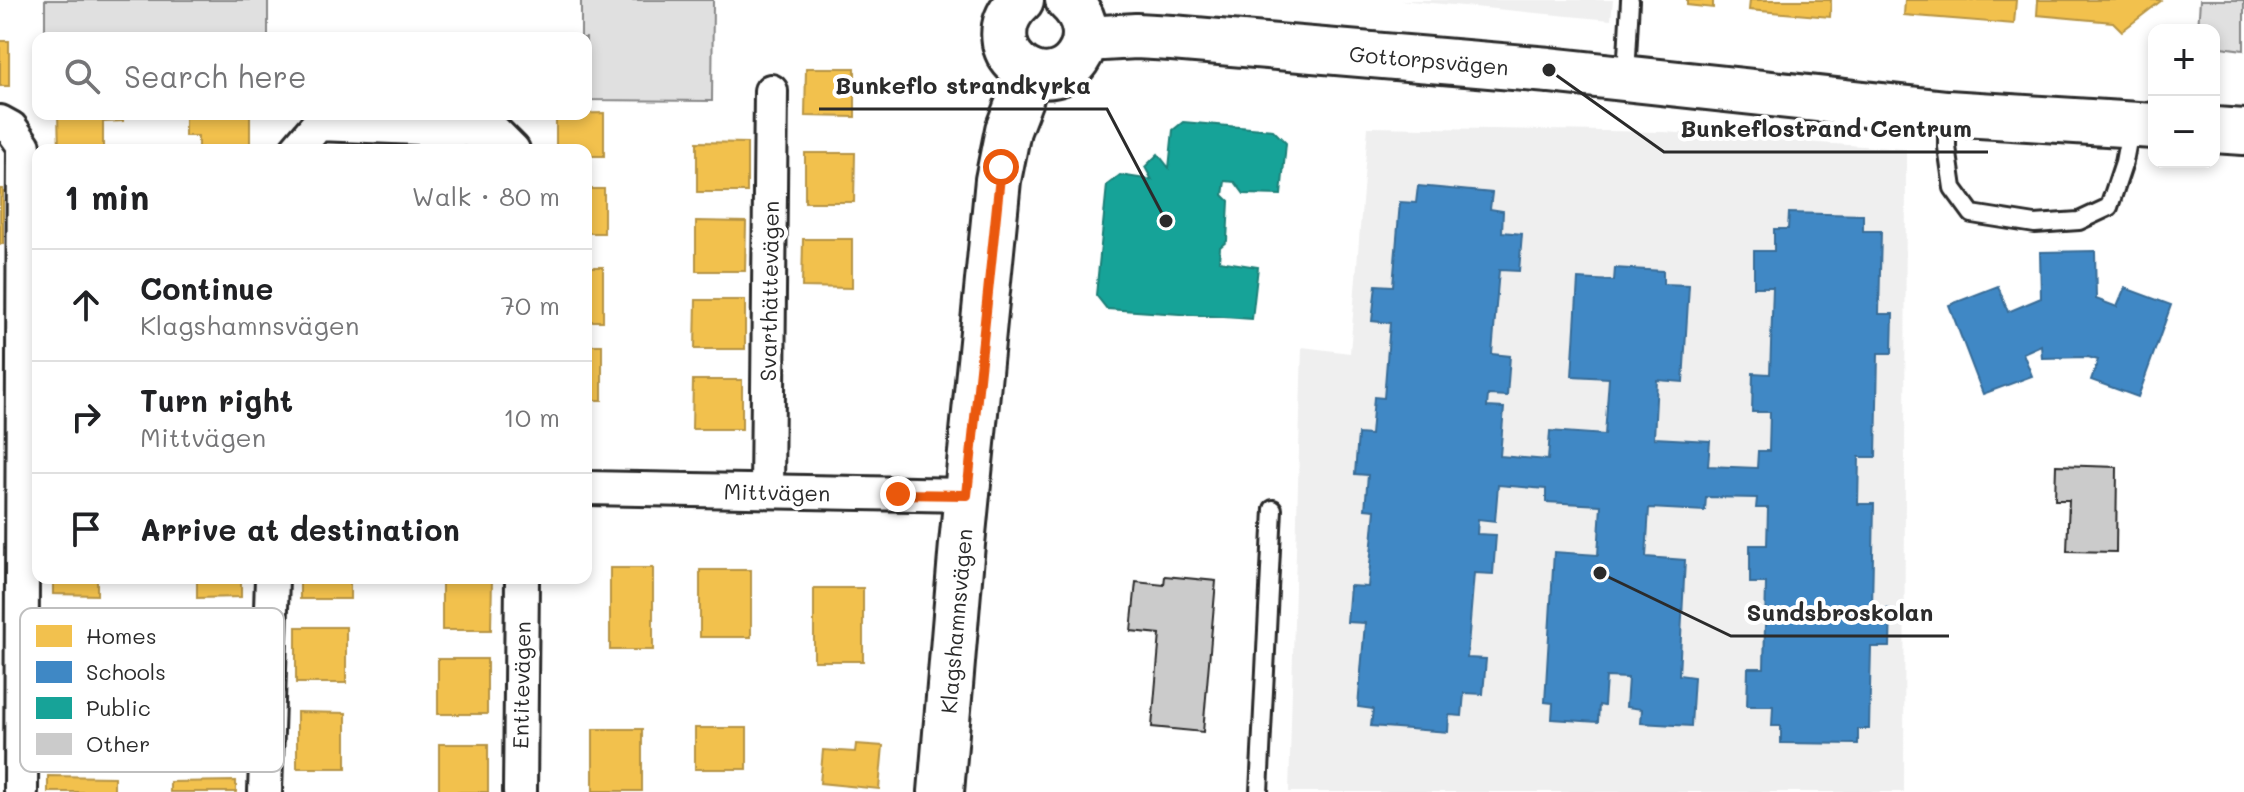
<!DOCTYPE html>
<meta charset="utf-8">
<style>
:root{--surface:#fff;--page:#f6f6f6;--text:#202124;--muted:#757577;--line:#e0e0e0}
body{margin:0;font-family:Mali,sans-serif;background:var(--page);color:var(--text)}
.controls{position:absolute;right:24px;top:24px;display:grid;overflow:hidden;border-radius:16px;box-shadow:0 4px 12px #0003}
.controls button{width:72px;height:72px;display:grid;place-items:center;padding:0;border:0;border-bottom:2px solid var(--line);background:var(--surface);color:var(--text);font:40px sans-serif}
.stop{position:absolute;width:24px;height:24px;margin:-18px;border:6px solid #ea580c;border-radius:50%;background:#fff}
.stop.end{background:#ea580c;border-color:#fff;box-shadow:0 2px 8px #0008}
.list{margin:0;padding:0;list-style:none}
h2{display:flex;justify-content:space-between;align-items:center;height:104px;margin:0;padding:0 32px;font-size:34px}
h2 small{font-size:26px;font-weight:400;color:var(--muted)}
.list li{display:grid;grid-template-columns:52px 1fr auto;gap:24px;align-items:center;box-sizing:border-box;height:112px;padding:0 32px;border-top:2px solid var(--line)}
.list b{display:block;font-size:30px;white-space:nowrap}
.list p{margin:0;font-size:26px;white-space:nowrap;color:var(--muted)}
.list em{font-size:26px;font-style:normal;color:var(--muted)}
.icon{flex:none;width:44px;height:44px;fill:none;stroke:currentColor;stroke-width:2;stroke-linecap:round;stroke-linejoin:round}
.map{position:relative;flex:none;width:2244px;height:792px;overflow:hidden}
.search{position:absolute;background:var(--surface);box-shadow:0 4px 12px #0003;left:32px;top:32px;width:560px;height:88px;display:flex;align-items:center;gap:20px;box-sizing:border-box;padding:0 28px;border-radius:16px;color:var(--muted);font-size:30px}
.panel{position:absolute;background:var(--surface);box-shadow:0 4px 12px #0003;left:32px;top:144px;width:560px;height:440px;border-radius:16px}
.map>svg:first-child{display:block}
</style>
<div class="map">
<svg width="2244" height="792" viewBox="0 0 2244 792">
<rect width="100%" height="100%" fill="#fff"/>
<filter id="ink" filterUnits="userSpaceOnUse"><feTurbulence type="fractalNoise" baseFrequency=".0125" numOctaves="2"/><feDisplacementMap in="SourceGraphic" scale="16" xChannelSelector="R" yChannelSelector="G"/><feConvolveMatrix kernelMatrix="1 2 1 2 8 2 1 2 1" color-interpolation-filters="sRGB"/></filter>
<g filter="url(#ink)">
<g fill="#efefef">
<path d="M1399,0H1613L1611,20Z"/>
<path d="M1368,127L1664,132L1906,149L1904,792H1289L1302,347L1350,353Z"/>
</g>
<g fill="#e0e0e0" stroke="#868686" stroke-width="2">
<rect x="45" y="0" width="223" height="38"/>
<path d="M581,0H713L712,101L586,100V38H581Z"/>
<path d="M2200,0H2244V50L2214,46V30H2198Z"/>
</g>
<g fill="#f2c14e" stroke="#b69444" stroke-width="2">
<path d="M1687,0H1713V8L1687,5Z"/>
<path d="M1750,0H1831L1830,17L1749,10Z"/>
<path d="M1905,0H2016L2014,24L1904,15Z"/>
<path d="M2038,0H2160L2161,1L2122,31L2113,22L2037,15Z"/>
<rect x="0" y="41" width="9" height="45"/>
<path d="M806,68H855V117L805,116Z"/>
<path d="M604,113V156H586V150H556V114Z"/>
<path d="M58,114H123V121L103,122V150H59Z"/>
<path d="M185,114H250V150H198V136H185Z"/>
<path d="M697,142L747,143V192H697Z"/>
<path d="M805,153H855L854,202H805Z"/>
<rect x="0" y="189" width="3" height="55"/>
<rect x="586" y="189" width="18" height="44"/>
<path d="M696,221L746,222L745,271H696Z"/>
<path d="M803,239H852V288L802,287Z"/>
<rect x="586" y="267" width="17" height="54"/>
<path d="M696,300H745V349H695Z"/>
<rect x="586" y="345" width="16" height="55"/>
<path d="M693,380H742V429H692Z"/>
<rect x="610" y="568" width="43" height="82"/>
<rect x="700" y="570" width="51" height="67"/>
<path d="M53,578H97V595L53,594Z"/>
<path d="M197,578H241V597L197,598Z"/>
<rect x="300" y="578" width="50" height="21"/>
<path d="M442,578H492L491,630H442Z"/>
<rect x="814" y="588" width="49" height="73"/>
<rect x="296" y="627" width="50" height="56"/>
<rect x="438" y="659" width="49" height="55"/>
<path d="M297,712L346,713V768H297Z"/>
<rect x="695" y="728" width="52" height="41"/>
<rect x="593" y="729" width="49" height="62"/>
<rect x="439" y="744" width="49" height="48"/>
<path d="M856,744L883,746L879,789L820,783L823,750L855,752Z"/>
<path d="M48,776L114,777V792H48Z"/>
<path d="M236,781V792H170V782Z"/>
</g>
<g fill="#3f88c5" stroke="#396c97" stroke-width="2">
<path d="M1418,186L1492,193L1490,209L1503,211L1502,232L1522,234L1519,271L1499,270L1492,354L1510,356L1507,396L1488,395L1487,407L1504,408L1500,456L1548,460L1550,431L1605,435L1609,378L1572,376L1578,279L1614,281L1615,268L1663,271V284L1689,285L1683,382L1657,380L1654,438L1710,441L1708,466L1757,468L1758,451H1769L1770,412H1752L1753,373L1770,374L1773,287H1754V251H1774V229H1788L1789,213L1863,215V231H1881L1879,314H1893L1892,353H1878L1876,457H1859L1858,504H1874L1872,608L1891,609L1890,647H1871L1869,729H1858V744L1781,743V726H1772L1773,706H1747L1748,668H1764L1766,583H1750V545H1767L1768,508H1756L1757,498L1706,497L1705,511L1649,508L1646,557L1685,560L1679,675L1694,677L1691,726L1641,723L1642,709L1626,707L1628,678L1606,677L1604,706L1599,705L1598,722L1552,719L1553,703L1545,702L1554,552L1598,555L1601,505L1546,502V489L1498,485L1495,521L1478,519L1477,534L1496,535L1493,574L1474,573L1467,658L1486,659L1483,694L1464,693L1462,716L1449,715L1448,732L1371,726L1373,709L1358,707L1365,623L1347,622L1350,586L1368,587L1375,510L1365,509L1368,475L1355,474L1358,434L1371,435L1374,397L1384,398L1390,323L1372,321L1376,285L1393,286L1400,202L1416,203Z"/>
<path d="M2095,251L2096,299L2117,307L2125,288L2171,305L2138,397L2091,380L2098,360L2088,357L2042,358L2041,345L2023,353L2032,376L1983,394L1949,305L1998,286L2008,312L2041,298L2040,252Z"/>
</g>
<path fill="#17a398" stroke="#1d7f77" stroke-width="2" d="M1183,122L1273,130L1286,143L1281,195L1244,194L1235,182L1225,181L1223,195L1229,201L1227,241L1220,247L1219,261L1258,267L1252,319L1107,309L1096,295L1107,185L1120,175L1152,180L1145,167L1158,154L1169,168L1173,130Z"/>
<g fill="#cbcbcb" stroke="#2b2b2b" stroke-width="2">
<path d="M2056,465L2117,467L2116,552L2067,551L2069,500H2055Z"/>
<path d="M1165,576L1216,581L1203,732L1152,727L1160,634L1131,631L1136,582L1164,585Z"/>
</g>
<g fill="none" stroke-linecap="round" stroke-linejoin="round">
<defs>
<g id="lane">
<path d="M1626,76L1630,0"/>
<path d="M1947,115V147L1953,188L1972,214L2035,224L2079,221L2109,207L2124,162L2131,125"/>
<path d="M1259,792L1273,509"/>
</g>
<g id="street">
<path d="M0,122L11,128L24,146L21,792"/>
<path d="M296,150L318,124L494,131L513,150"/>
<path d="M586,488L967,495"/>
<path d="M767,491L771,91"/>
<path d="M265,792L272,578"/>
<path d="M520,792L522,578"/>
</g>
<g id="secondary">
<path d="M1021,0C1008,12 1002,25 1005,43C1007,53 1014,62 1022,68C1066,97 1110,37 1068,0"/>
<path d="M1086,39L1136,36L1172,38L1549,70L1947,113L2154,126"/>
<path d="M2214,130L2244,132"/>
<path d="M941,792L962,544L998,180L1008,130L1030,73"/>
</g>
</defs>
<use href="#lane" stroke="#2b2b2b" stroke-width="22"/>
<use href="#street" stroke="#2b2b2b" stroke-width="38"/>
<use href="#secondary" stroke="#2b2b2b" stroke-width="50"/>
<use href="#lane" stroke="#fff" stroke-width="16"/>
<use href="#street" stroke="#fff" stroke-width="32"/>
<use href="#secondary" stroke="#fff" stroke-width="44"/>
</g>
</g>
<g fill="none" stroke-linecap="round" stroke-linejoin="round" filter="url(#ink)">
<path stroke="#ea580c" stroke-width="10" d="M898,494L967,495L1001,167"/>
</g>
<g text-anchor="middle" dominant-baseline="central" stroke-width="8" stroke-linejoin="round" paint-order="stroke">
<g font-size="22" fill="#2b2b2b" stroke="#fff">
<text transform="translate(1429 60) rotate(5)">Gottorpsvägen</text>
<text transform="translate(769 291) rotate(-89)">Svarthättevägen</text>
<text transform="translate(777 492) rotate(1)">Mittvägen</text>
<text transform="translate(956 621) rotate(-85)">Klagshamnsvägen</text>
<text transform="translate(521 685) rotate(-89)">Entitevägen</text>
</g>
</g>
<rect x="20" y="608" width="264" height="164" rx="12" fill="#fff" stroke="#bfbfbf" stroke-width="2"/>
<rect x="36" y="625" width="36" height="22" fill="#f2c14e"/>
<rect x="36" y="661" width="36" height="22" fill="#3f88c5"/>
<rect x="36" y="697" width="36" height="22" fill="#17a398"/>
<rect x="36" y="733" width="36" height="22" fill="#cbcbcb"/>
<g font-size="22" fill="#2b2b2b">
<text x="86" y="644">Homes</text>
<text x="86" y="680">Schools</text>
<text x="86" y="716">Public</text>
<text x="86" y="752">Other</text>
</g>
<path fill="none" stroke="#2b2b2b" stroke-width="3" d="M1166 221L1107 109H819M1549 70L1664 152H1988M1600 573L1731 636H1949"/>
<g fill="#2b2b2b" stroke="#fff" stroke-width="3">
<circle cx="1166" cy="221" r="8"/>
<circle cx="1549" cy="70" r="8"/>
<circle cx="1600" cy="573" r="8"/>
</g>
<g font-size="24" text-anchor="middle" font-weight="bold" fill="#2b2b2b" stroke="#fff" stroke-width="8" stroke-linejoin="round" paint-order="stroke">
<text x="963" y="94">Bunkeflo strandkyrka</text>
<text x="1826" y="137">Bunkeflostrand Centrum</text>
<text x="1840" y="621">Sundsbroskolan</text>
</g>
</svg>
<div class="controls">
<button>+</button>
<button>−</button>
</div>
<div class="stop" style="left:1001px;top:167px"></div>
<div class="stop end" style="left:898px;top:494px"></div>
<div class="search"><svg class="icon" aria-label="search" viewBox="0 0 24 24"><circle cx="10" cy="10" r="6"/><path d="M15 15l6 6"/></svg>Search here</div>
<section class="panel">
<h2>1 min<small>Walk · 80 m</small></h2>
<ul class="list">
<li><svg class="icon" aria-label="ahead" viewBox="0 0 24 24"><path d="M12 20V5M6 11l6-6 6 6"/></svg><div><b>Continue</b><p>Klagshamnsvägen</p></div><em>70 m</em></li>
<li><svg class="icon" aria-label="right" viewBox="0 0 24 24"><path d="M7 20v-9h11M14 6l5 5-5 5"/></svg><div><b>Turn right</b><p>Mittvägen</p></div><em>10 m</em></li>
<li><svg class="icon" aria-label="arrive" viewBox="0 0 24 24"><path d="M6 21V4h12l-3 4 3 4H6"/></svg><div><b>Arrive at destination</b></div></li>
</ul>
</section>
</div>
